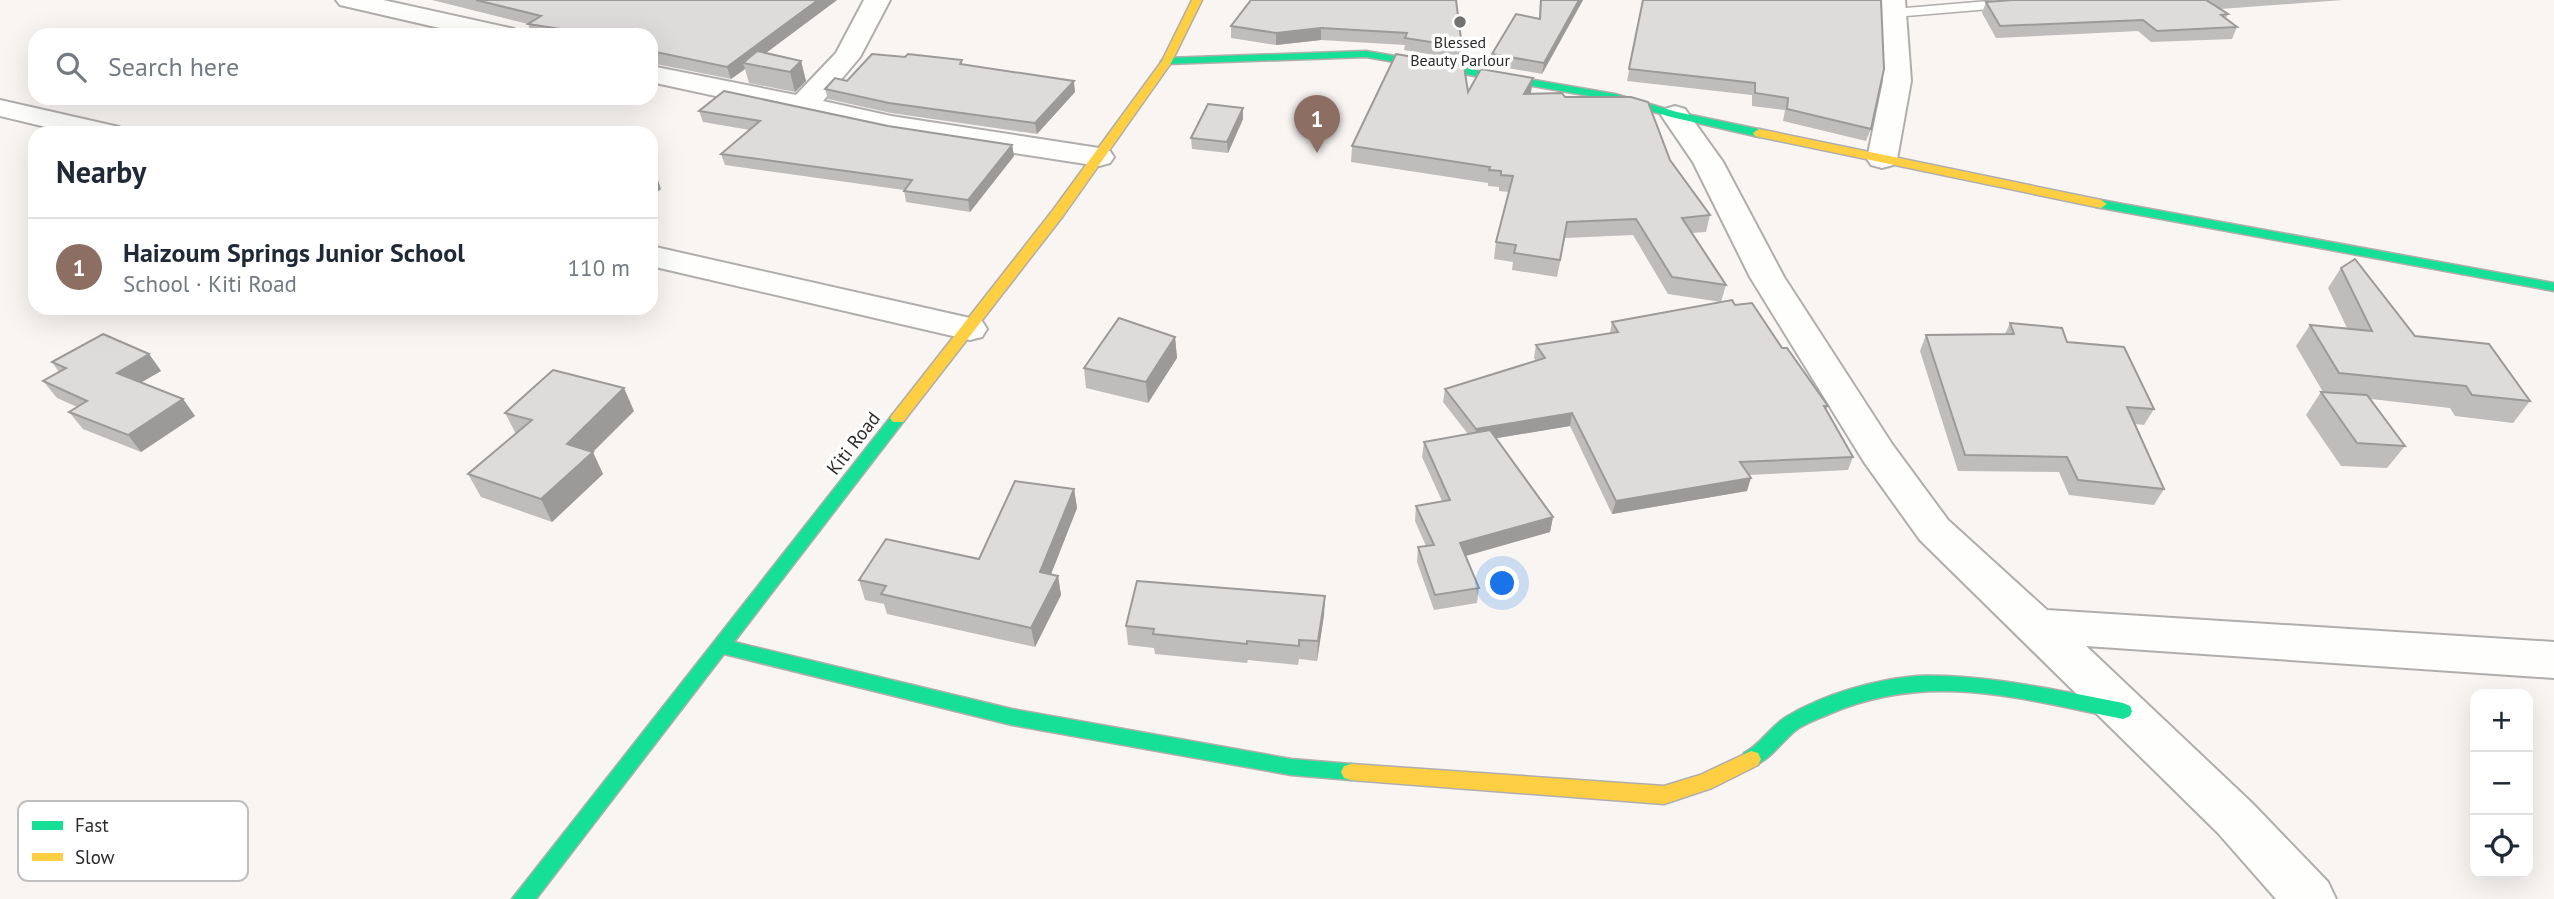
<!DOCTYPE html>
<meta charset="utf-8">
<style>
:root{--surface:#fff;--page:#f2f2f3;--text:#1f2937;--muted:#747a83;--line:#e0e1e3;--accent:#747270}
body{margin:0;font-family:"PT Sans",sans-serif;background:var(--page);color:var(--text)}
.controls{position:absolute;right:21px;bottom:21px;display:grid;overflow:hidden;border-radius:14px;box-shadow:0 7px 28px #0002}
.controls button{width:63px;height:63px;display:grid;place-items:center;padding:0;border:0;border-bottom:2px solid var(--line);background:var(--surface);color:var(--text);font:35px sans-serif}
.you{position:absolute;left:1503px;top:584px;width:24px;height:24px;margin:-18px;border:5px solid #fff;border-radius:50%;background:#1a73e8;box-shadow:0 0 0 10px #1a73e833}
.badge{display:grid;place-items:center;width:46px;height:46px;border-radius:50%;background:var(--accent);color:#fff;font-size:23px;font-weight:700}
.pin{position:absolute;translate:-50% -58px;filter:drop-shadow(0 2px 4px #0008)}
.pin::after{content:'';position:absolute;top:37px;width:24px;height:21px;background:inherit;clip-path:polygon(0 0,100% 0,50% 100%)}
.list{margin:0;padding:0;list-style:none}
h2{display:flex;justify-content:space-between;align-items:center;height:91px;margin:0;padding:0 28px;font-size:30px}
h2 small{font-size:23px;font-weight:400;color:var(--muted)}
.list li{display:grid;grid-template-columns:46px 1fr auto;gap:21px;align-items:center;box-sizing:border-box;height:98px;padding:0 28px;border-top:2px solid var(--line)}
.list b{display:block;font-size:26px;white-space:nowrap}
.list p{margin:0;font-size:23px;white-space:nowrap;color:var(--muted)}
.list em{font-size:23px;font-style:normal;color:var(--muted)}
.icon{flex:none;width:38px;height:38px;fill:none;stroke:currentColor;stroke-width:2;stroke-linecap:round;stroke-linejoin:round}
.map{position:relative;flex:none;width:2554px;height:899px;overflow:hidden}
.search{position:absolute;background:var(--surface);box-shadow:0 7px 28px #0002;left:28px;top:28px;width:630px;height:77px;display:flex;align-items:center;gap:18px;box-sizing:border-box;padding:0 24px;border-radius:21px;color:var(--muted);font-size:26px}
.panel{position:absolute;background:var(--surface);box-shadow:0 7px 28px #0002;left:28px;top:126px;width:630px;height:189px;border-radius:21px}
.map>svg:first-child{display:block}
</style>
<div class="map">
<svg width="2554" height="899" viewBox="0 0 2554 899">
<rect width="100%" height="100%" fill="#f8f5f3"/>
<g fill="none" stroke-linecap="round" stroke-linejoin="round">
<defs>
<path id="lane" d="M2000,0H2019L2021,3L2014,7L1894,17L1887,13L1894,9Z"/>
<g id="street">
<path d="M336,0H383L514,29L518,35H470L340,5Z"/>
<path d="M864,0H890L860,57L823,101L891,116L1099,148L1110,151L1114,157L1110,163L1099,166L891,134L651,82V66L796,95L836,53Z"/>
<path d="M1879,0H1905L1911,81L1897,159L1893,165L1882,168L1871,165L1867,159L1883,81Z"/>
<path d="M0,100L119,127L124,133H71L0,116Z"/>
<path d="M1675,106L1685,109L1723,162L1784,277L1892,444L1948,520L2047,610L2554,642V678L2086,646L2252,803L2328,882L2336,899H2276L2218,833L1920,540L1864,462L1750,277L1693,162L1661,115L1665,109Z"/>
<path d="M651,246L970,318L982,321L987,329L982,337L970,340L651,266Z"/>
</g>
<g id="fast">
<path d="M1366,51L1615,94L1677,112L1763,130L1765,133L1759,137L1671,117L1613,100L1366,57L1167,64L1161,61L1167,58Z"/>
<path d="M2101,200L2554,283V291L2096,207L2095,204Z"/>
<path d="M898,413L906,418L903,422L734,642L1012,709L1291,759L1351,764L1358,766L1361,772L1358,778L1351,780L1291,775L1012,725L724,654L536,899H512L893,414Z"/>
<path d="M1917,676C1987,674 2054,690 2123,703L2130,706L2132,711L2130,716L2123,719C2020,699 1931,670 1829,714C1818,719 1806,723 1796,730C1780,743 1771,760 1751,767L1744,765L1741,759L1744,753C1761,744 1770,727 1786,717C1824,694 1873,680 1917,676Z"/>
</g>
<g id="slow">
<path d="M1192,0H1202L1171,63L1063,216L903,422H893L890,418L893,414L1053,210L1162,61Z"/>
<path d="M1759,129L2101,200L2107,204L2101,208L1755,136L1753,133Z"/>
<path d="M1751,751L1758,753L1761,759L1758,765L1712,788L1664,804L1351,780L1344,778L1341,772L1344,766L1351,764L1664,786L1700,775Z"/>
</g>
</defs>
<use href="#lane" stroke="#b0aead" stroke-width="3"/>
<use href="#street" stroke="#b0aead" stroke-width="4"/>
<use href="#fast" stroke="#b0aead" stroke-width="3"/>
<use href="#slow" stroke="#b0aead" stroke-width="3"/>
<use href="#lane" fill="#fefefd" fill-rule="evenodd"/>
<use href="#street" fill="#fefefd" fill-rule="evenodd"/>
<use href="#fast" fill="#16e098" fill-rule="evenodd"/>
<use href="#slow" fill="#ffcf43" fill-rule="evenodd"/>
</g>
<g fill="#bfbdbc">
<path d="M432,0H837L766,53L801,61L806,81L795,92L749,83L745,69L731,79L651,63V35H532L528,24Z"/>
<path d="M1456,0L1462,47L1460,59L1404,50L1405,45L1321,40L1276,45L1231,38V26Z"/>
<path d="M1540,0H1583L1542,74L1491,65L1492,54L1539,18Z"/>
<path d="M1643,0L1871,129L1866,141L1783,121L1785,110L1752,106V95L1627,81Z"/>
<path d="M2012,0H2343L2220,9L2228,14L2226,18L2237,27L2232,39L2151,42L2138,31L1996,38L1982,13L1986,2Z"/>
<path d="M905,57L962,60V64L1075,92L1037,134L891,113L828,99L825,89Z"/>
<path d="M1468,92L1531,94L1565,97L1670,160L1710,215L1706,232L1691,233L1726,285L1721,302L1668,294L1633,235L1565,238L1557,277L1512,270L1513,262L1494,259L1496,242L1509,192L1499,191V187L1488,186V183L1351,162L1352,146Z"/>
<path d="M1243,108V119L1228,153L1192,149L1191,138Z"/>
<path d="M699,111L888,126L1012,145L1014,156L970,212L906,202L904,190L725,165L721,154L750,130L703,122Z"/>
<path d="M2341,268L2415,336L2530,401L2513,423L2455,416L2450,408L2371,399L2405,446L2387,468L2341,466L2306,415L2321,392H2323L2296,346L2310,325L2347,328L2328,288Z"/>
<path d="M1735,305L1782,348L1828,406L1826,410L1853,457L1848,470L1748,475L1747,491L1612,514L1570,426L1496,438L1553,517L1550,532L1466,556L1479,588L1477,603L1434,610L1417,562L1418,547L1426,546L1415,521L1416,506L1442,501L1422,457L1424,442L1468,434L1443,402L1445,389L1536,361L1534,358L1536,345L1610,333L1612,322Z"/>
<path d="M2010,323L2067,342L2154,409L2144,425L2135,424L2164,489L2154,505L2069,495L2059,472L1958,471L1920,351L1926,335L2005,334Z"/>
<path d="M1175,337L1177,358L1148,403L1086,388L1084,368Z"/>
<path d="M149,354L161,371L141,382L183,399L195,416L141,452L83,429L69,412L77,407L57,398L43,381L59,372L52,362Z"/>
<path d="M634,411L592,452L603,474L552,522L481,497L468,474L516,434L505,413Z"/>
<path d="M1074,489L1077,508L1051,574L1058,576L1061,595L1035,647L887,614L884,604L865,600L859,580L979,559Z"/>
<path d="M1325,596L1324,615L1317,661L1299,659L1298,665L1248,660L1247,663L1155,654L1154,648L1128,645L1126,626Z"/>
</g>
<g fill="#9b9a99">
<path d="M818,0H837L751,64L743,63L745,69L731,79L727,67Z"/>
<path d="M1579,0H1583L1542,74L1544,63Z"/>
<path d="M1321,28V40L1276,45V33Z"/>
<path d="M801,61L806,81L795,92L790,72Z"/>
<path d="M1533,78L1531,93L1522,110L1524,94Z"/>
<path d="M1074,81L1075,92L1037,134L1035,123Z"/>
<path d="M1243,108V119L1228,153L1227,142Z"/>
<path d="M1012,145L1014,156L970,212L968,200Z"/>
<path d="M654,168L661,189L651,197V170Z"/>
<path d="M1175,337L1177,358L1148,403L1146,382Z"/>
<path d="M149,354L161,371L130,389L117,373Z"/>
<path d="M624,388L634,411L589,456L593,452L603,474L552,522L541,499L567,444Z"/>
<path d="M183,399L195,416L141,452L128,435Z"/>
<path d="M1572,413L1570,426L1474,442L1476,429Z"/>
<path d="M1751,478L1747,491L1612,514L1616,501Z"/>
<path d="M1074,489L1077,508L1044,592L1040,572Z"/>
<path d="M1553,517L1550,532L1458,558L1460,543Z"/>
<path d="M1058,576L1061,595L1035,647L1031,628Z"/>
<path d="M1325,596L1324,615L1317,661L1318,641Z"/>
</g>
<g fill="#dedcdb" stroke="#9b9a99" stroke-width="2">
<path d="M476,0H818L727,67L651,51V35H569L556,32L561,29L528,24L541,16Z"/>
<path d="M1251,0H1456L1462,47L1405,38L1407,33L1321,28L1276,33L1231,26Z"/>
<path d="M1541,0H1579L1544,63L1492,54L1516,14L1540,19Z"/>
<path d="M1643,0H1881L1884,69L1871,129L1787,109L1788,98L1755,93V83L1629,69Z"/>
<path d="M2012,0H2206L2228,14L2221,15L2237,27L2157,31L2143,20L2000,26L1986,2Z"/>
<path d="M757,51L801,61L790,72L743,63Z"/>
<path d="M872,54L905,57L908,54L962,60L960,64L1074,81L1035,123L889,103L825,89L835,78L847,81Z"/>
<path d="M1396,54L1464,66L1468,92L1481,69L1533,78L1524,94L1562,93L1565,97H1631L1648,102L1670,160L1710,215L1682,218L1726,285L1672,277L1636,219L1567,222L1560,260L1514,253L1516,245L1496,242L1513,176L1501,175V171L1489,170L1490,167L1352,146Z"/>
<path d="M724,91L888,126L1012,145L968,200L904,191L912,180L721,154L760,121L699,111Z"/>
<path d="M1208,104L1243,108L1227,142L1191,138Z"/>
<path d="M2355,259L2415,336L2489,344L2530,401L2472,395L2466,386L2339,373L2310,325L2372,331L2341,268Z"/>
<path d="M1732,300L1735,305L1752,303L1782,348H1787L1828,406H1824L1853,457L1740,462L1751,478L1616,501L1572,413L1476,429L1445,389L1545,358L1536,345L1618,332L1612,322Z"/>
<path d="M1119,318L1175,337L1146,382L1084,368Z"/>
<path d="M2010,323L2062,328L2067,342L2124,347L2154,409L2127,407L2164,489L2078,480L2067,457L1965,455L1926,335L2014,334Z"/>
<path d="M103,334L149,354L117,373L183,399L128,435L69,412L87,401L43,381L66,368L52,362Z"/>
<path d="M553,370L624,388L567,444L593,452L541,499L468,474L532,420L505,413Z"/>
<path d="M2321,392L2367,395L2405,446L2357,443Z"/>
<path d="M1490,430L1553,517L1460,543L1479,588L1435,595L1418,547L1434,545L1416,506L1450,500L1424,442Z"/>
<path d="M1015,481L1074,489L1040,572L1058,576L1031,628L881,594L886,586L859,580L886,539L979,559Z"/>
<path d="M1137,581L1325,596L1318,641L1299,640V646L1247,641V644L1153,634L1154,629L1126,626Z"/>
</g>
<circle fill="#747270" stroke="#fff" stroke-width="2.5" cx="1460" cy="22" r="7"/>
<g text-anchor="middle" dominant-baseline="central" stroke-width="7" stroke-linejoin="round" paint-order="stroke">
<g font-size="16" fill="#2d2b2a" stroke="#fff">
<text x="1460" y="42">Blessed<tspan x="1460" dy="18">Beauty Parlour</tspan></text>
</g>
<g font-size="19" fill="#2d2b2a" stroke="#fff">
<text transform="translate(853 443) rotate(-52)">Kiti Road</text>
</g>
</g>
<rect x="18" y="801" width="230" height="80" rx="10" fill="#fff" stroke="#c0bfbf" stroke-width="2"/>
<rect x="32" y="821" width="31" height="9" fill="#16e098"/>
<rect x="32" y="853" width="31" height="8" fill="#ffcf43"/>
<g font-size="19" fill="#2d2b2a">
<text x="75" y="832">Fast</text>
<text x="75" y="864">Slow</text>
</g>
</svg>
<div class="controls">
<button>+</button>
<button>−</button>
<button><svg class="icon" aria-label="locate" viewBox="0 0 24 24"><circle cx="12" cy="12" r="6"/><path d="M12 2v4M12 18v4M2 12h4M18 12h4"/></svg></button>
</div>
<div class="you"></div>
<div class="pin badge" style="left:1317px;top:153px;background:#8d6e63">1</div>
<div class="search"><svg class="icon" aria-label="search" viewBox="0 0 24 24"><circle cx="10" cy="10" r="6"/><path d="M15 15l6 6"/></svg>Search here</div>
<section class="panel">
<h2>Nearby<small></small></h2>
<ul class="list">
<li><span class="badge" style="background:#8d6e63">1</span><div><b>Haizoum Springs Junior School</b><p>School · Kiti Road</p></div><em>110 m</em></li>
</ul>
</section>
</div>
